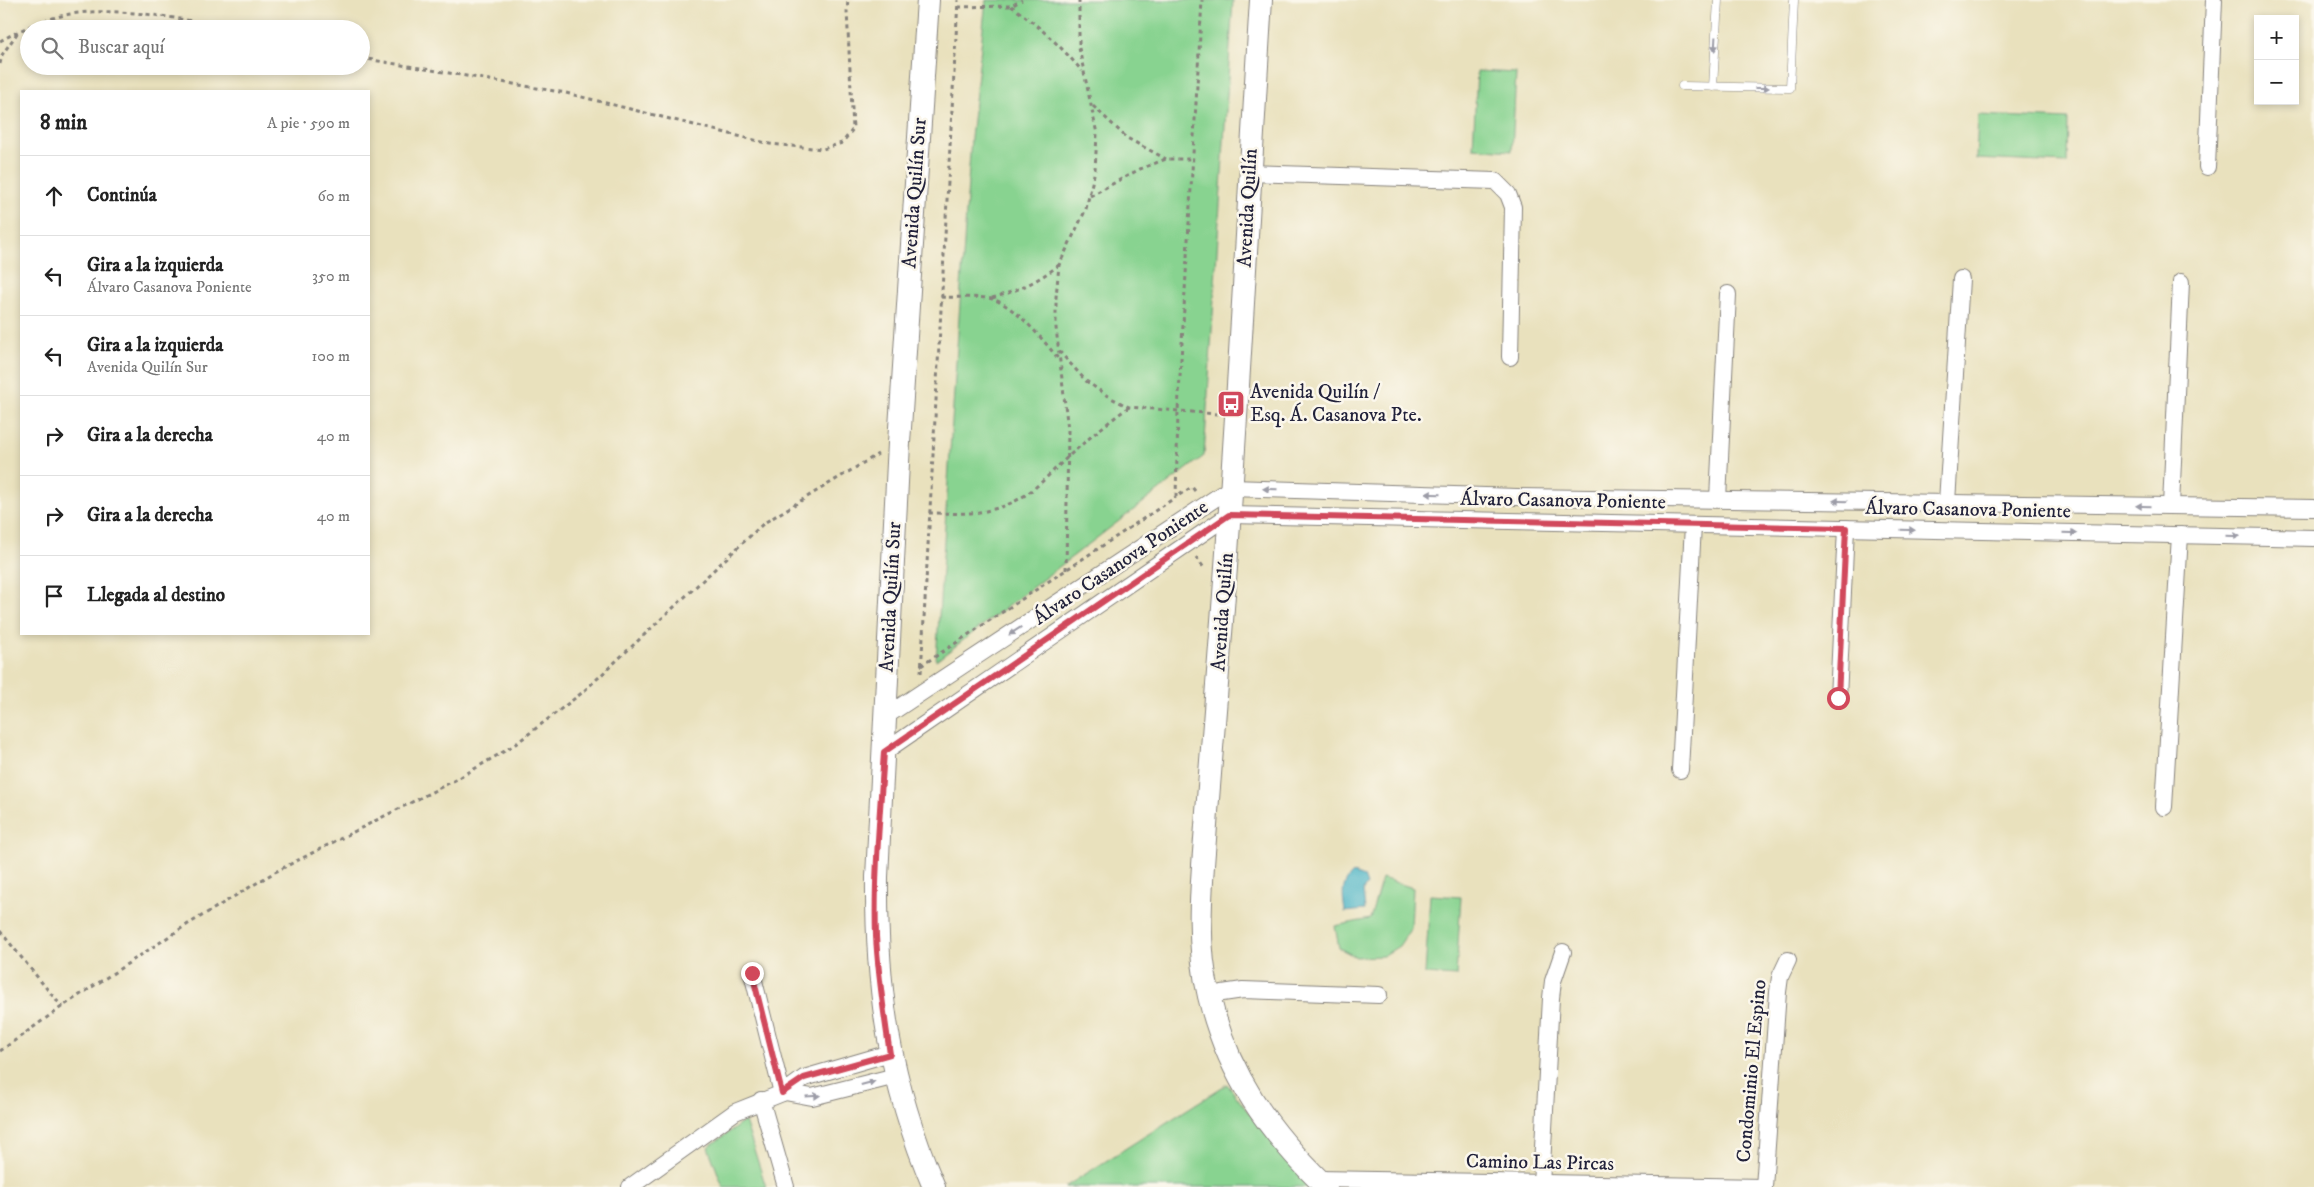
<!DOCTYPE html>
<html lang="es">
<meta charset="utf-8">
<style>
:root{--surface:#fff;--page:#f6f6f6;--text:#222;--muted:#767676;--line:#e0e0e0}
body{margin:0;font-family:"IM FELL DW Pica",serif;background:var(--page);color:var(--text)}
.controls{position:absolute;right:15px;top:15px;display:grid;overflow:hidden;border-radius:0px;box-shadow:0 2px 8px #0003}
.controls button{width:45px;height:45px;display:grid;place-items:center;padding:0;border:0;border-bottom:1px solid var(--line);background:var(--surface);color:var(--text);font:25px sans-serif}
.stop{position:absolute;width:15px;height:15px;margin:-11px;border:4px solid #d1495b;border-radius:50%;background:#fff}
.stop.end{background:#d1495b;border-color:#fff;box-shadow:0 1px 5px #0008}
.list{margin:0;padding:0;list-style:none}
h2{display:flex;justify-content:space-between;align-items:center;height:65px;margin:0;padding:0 20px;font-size:21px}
h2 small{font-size:16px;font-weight:400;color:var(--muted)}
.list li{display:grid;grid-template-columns:32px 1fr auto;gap:15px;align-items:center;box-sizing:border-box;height:80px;padding:0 20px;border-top:1px solid var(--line)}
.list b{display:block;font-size:19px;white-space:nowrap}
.list p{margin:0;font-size:16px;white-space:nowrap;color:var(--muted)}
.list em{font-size:16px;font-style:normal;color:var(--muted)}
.icon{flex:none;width:28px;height:28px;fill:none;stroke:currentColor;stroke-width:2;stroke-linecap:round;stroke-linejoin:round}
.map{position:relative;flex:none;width:2314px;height:1187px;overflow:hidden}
.search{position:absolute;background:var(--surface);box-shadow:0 2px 8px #0003;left:20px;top:20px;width:350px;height:55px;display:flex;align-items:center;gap:12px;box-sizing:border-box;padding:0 18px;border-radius:28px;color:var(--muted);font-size:19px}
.panel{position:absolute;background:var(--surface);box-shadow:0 2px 8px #0003;left:20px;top:90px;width:350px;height:545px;border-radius:0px}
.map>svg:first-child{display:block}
</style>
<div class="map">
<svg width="2314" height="1187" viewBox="0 0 2314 1187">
<rect width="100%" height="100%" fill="#fbf7ec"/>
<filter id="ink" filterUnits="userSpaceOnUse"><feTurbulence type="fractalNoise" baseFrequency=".02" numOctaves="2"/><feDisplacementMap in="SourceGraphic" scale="10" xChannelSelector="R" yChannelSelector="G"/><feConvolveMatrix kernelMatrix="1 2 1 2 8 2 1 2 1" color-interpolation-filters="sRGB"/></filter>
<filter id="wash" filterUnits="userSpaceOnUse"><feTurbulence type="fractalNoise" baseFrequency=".0096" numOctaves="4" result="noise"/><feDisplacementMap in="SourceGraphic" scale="20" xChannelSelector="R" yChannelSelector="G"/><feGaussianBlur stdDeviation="1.12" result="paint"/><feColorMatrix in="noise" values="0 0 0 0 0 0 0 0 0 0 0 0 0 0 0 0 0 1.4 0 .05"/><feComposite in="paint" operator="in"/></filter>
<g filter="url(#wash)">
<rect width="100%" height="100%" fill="#e9e1bd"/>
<g fill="#88d390" stroke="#557a66">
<path d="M986,0H1233L1204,456L936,661L971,138Z"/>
<path d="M1477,71L1516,73L1512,151L1473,148Z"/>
<path d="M1978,115L2068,119L2067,163L1976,159Z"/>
<path d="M1382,878L1413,888L1411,928L1399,946L1383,956L1356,957L1339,948L1335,926L1370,919Z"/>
<path d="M1430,895L1461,897L1456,976L1425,974Z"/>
<path d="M1227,1084L1249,1113L1315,1187H1065Z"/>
<path d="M745,1121L766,1187H723L708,1147Z"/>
</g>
<path fill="#48b3c5" stroke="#356a80" d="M1353,873L1364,877L1367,885L1363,890L1365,910L1345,912C1343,896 1340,885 1353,873Z"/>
</g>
<g filter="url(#ink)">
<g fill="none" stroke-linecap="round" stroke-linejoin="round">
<defs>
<g id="lane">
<path d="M1682,86L1790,88L1794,0"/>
<path d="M1713,87L1718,0"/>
</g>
<g id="street">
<path d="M2207,167L2214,0"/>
<path d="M1250,173L1495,181L1508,194L1513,207L1510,357"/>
<path d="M1718,499L1728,294"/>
<path d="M1947,502L1961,279"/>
<path d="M2171,506L2181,282"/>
<path d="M1838,698L1846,528"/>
<path d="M886,716L1231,488L1517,497L2314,508"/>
<path d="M884,752L1229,515L2314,538"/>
<path d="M1680,770L1693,525"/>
<path d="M2164,807L2180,535"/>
<path d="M752,973L782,1093"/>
<path d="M1209,995L1243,990L1379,995"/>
<path d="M785,1092L812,1097L896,1076"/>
<path d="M761,1100L786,1187"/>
<path d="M1318,1179L1762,1187"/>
<path d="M1541,1185L1551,998L1553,981L1563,952"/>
<path d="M630,1187L735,1112L785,1092L804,1078L890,1053"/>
<path d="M1764,1187L1778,992L1780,977L1788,960"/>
</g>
<g id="secondary">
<path d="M928,0L899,443L877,877C876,991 889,1081 934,1187"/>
<path d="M1261,0C1248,207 1238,414 1222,621C1217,685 1212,748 1207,812C1203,873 1194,935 1209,996C1228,1075 1268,1131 1326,1187"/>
</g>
</defs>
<use href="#lane" stroke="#86827c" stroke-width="9"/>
<use href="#street" stroke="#86827c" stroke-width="18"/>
<use href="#secondary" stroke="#86827c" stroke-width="24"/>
<g stroke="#86827c" stroke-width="3" stroke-dasharray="4 4" stroke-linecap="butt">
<path d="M1011,6C1038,25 1061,46 1082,71"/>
<path d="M958,7L1011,6L1022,0"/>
<path d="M0,41C20,30 42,20 65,15C111,6 181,17 226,29"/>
<path d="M361,58L566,93L770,144L823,149L842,143L853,129L847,11L848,0"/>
<path d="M0,64L2,55L18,32"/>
<path d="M1093,106L1127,138L1166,159"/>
<path d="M1090,196L1140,169L1166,159H1193"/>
<path d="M941,297C953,298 981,296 992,299C1016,306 1045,342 1060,361"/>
<path d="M992,298C1018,291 1038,281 1059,265"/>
<path d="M1059,351L1086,381L1109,397L1129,407L1217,414"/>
<path d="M1195,491L1192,487L1176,497L1178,411L1202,0"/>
<path d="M929,513C949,513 971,515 990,510C1029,501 1042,480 1070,455C1089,438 1108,422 1129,407"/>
<path d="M1196,557L1204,568"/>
<path d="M1066,570L1068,430L1056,328V297L1059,265L1086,209L1095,170L1097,134L1079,48V0"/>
<path d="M921,666L1176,497"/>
<path d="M921,673L958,0"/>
<path d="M0,931L56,1000L63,1006"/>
<path d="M0,1051L63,1006L185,926L275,872L459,778L513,746L583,692L764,523L878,454"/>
</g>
<use href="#lane" stroke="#fff" stroke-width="8"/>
<use href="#street" stroke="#fff" stroke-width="16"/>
<use href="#secondary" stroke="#fff" stroke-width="22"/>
</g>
<defs><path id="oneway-solid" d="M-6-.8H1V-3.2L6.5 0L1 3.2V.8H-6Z" transform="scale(1.25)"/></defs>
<g fill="#9c9ca7">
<use href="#oneway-solid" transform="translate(1715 44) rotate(93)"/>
<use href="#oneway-solid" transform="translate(1762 88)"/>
<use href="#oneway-solid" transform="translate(1270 489) rotate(-178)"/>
<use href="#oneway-solid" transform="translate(1433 494) rotate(-178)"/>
<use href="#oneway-solid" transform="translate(1840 501) rotate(-179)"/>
<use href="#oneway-solid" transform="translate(2143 506) rotate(-179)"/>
<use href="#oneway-solid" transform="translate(1908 530) rotate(1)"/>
<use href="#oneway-solid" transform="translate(2070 533) rotate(1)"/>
<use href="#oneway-solid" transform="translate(2233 536) rotate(1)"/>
<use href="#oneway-solid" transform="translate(1015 631) rotate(147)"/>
<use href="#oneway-solid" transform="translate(868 1083) rotate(-15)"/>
<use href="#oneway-solid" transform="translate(813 1096) rotate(-3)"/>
</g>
</g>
<g fill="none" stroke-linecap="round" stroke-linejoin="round" filter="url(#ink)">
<path stroke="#d1495b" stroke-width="6" d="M752,973L782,1093L804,1078L890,1054C884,1014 878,975 876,936C874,875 880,813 884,752L1229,515L1846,528L1838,698"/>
</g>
<defs>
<symbol id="bus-square" viewBox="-11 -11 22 22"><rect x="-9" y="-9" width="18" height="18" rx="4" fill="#d1495b" stroke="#fbf7ec"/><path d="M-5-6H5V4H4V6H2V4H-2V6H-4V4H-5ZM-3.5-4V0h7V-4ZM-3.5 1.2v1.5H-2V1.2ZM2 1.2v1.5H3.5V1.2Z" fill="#fff"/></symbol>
</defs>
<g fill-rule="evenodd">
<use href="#bus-square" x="1215" y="388" width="32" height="32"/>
</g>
<g text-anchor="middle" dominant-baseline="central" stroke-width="5" stroke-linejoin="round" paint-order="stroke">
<g font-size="20" fill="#22223b" stroke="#fbf7ec">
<text transform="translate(915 193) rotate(-86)">Avenida Quilín Sur</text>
<text transform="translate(1248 208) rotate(-87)">Avenida Quilín</text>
<text transform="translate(1563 501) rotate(1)">Álvaro Casanova Poniente</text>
<text transform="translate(1968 510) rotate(1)">Álvaro Casanova Poniente</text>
<text transform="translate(1121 563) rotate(-34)">Álvaro Casanova Poniente</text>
<text transform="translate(891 597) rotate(-87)">Avenida Quilín Sur</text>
<text transform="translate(1223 612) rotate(-86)">Avenida Quilín</text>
<text transform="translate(1752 1071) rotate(-85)">Condominio El Espino</text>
<text transform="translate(1540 1163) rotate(1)">Camino Las Pircas</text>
</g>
<g font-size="20" fill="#22223b" stroke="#fbf7ec" text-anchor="start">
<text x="1250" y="392">Avenida Quilín /<tspan x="1250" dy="23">Esq. Á. Casanova Pte.</tspan></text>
</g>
</g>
</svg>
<div class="controls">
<button>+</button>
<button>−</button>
</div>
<div class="stop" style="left:1838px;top:698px"></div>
<div class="stop end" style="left:752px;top:973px"></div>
<div class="search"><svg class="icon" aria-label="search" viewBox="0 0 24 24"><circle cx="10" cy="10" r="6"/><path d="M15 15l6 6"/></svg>Buscar aquí</div>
<section class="panel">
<h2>8 min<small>A pie · 590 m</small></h2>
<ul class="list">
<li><svg class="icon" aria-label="ahead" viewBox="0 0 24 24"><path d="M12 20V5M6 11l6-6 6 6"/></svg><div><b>Continúa</b></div><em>60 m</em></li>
<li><svg class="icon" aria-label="left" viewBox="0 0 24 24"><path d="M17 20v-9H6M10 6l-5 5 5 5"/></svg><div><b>Gira a la izquierda</b><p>Álvaro Casanova Poniente</p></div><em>350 m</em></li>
<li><svg class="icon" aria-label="left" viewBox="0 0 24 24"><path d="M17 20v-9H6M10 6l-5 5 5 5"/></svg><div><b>Gira a la izquierda</b><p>Avenida Quilín Sur</p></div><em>100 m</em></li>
<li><svg class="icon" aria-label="right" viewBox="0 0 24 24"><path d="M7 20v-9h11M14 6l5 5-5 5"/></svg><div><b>Gira a la derecha</b></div><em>40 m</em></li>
<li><svg class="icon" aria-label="right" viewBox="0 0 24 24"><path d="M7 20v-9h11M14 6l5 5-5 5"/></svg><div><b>Gira a la derecha</b></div><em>40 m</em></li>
<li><svg class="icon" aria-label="arrive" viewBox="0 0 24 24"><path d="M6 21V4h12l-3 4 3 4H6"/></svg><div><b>Llegada al destino</b></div></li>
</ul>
</section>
</div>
